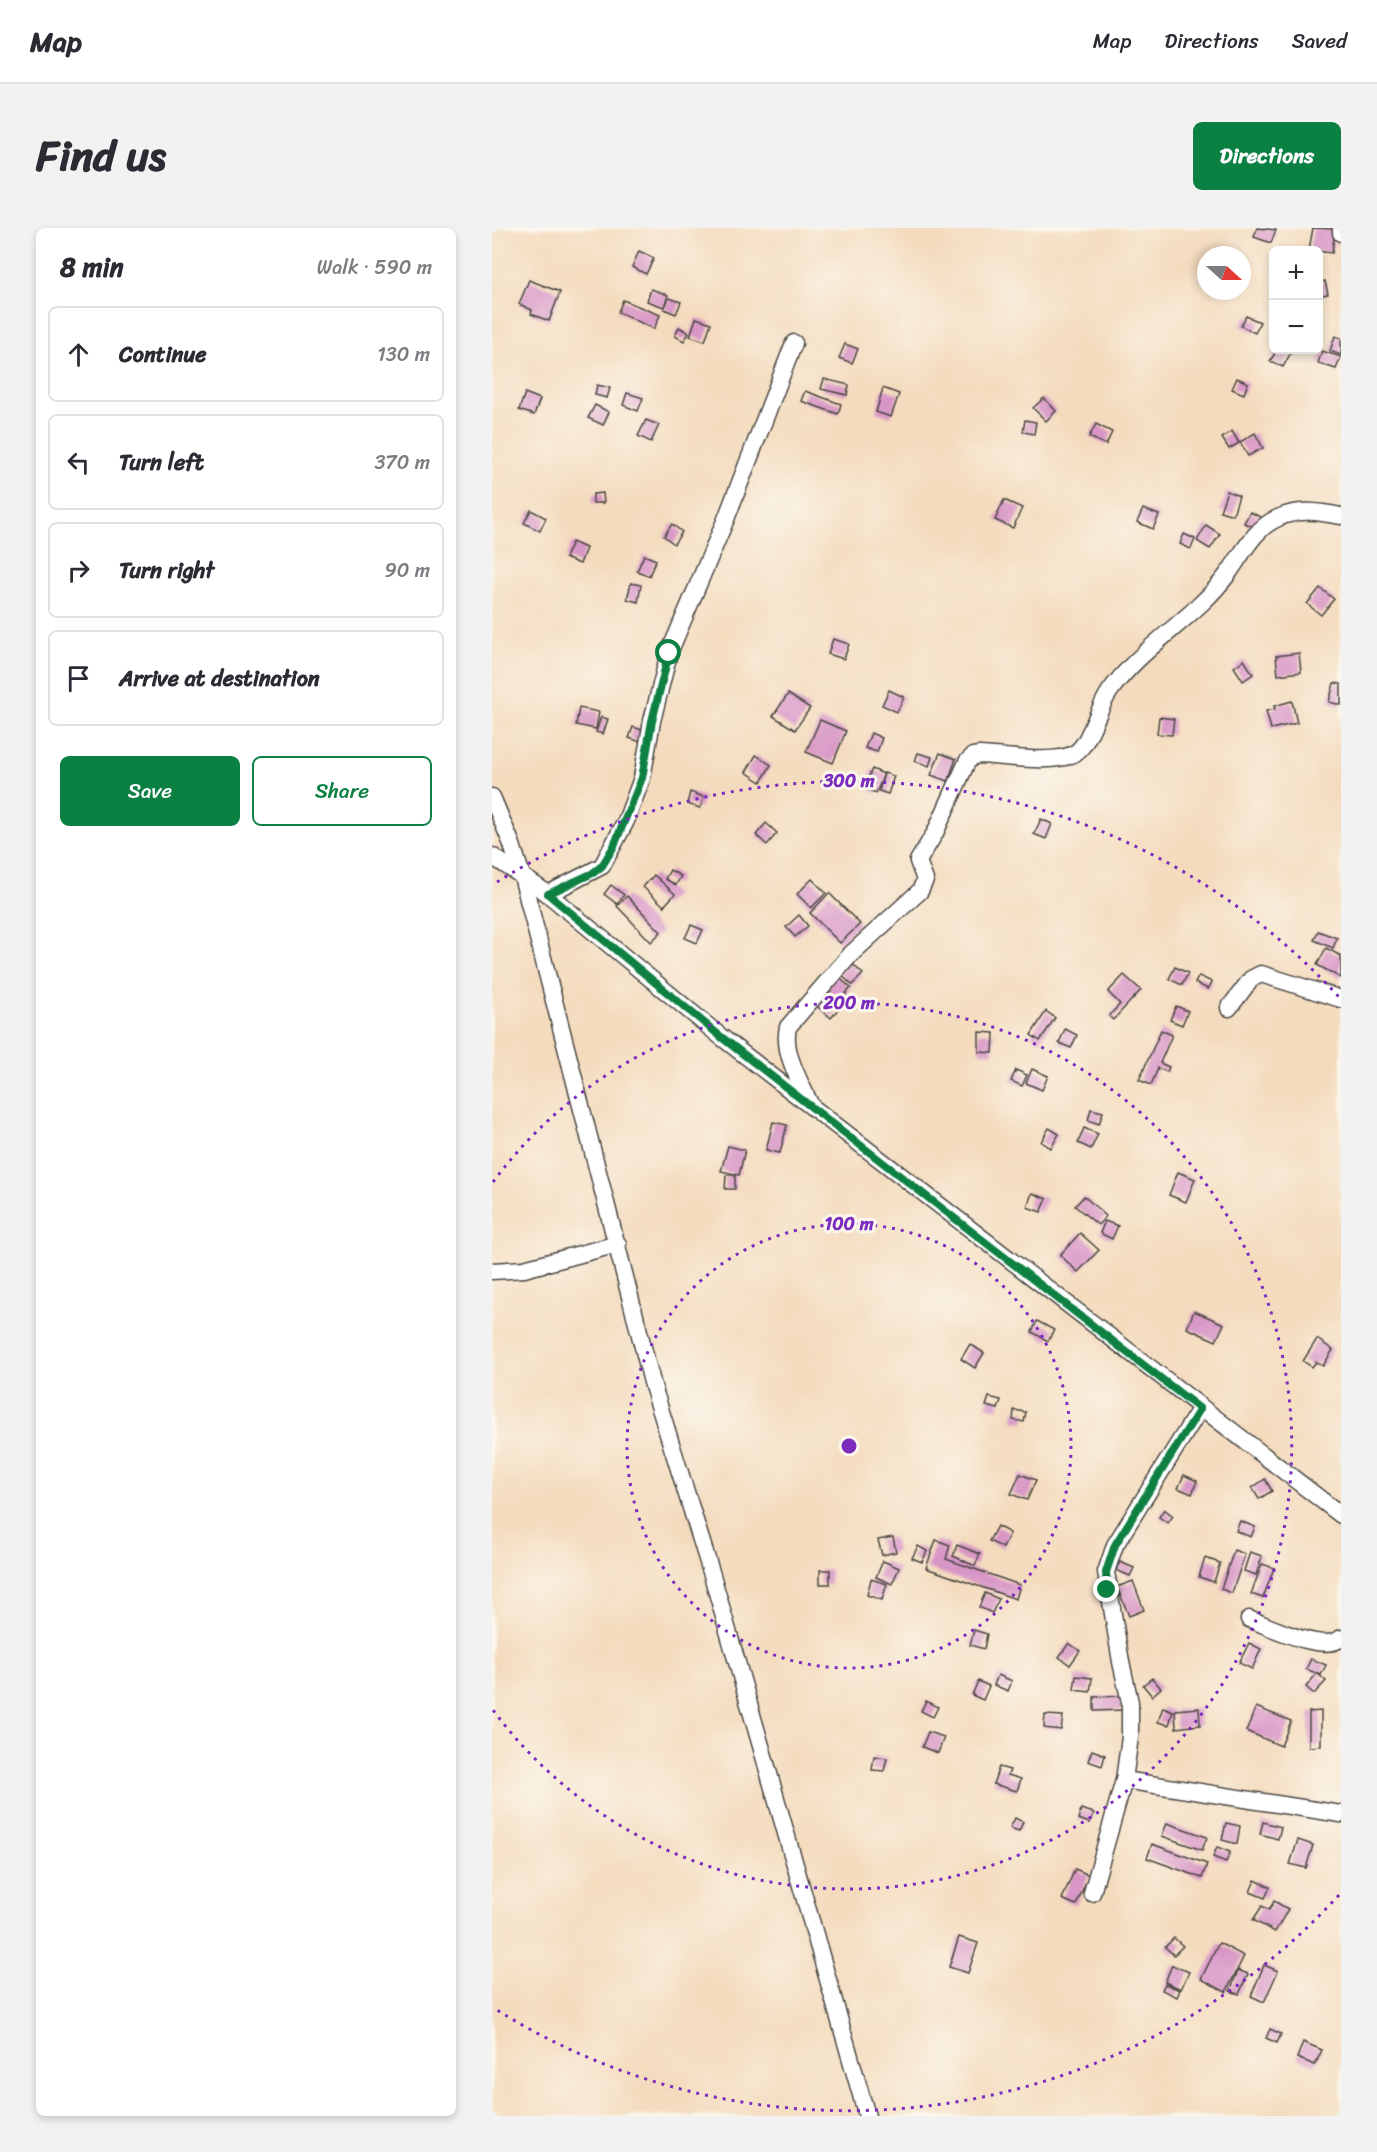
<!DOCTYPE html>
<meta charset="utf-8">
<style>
:root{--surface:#fff;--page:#f2f2f3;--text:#2b2b33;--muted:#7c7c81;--line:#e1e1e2;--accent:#0b8043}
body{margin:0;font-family:Sriracha,sans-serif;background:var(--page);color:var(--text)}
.controls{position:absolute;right:18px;top:18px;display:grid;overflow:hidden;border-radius:9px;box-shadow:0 3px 9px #0003}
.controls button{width:54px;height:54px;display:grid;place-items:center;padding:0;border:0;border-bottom:2px solid var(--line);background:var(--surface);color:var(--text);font:30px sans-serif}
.compass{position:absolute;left:705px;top:18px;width:54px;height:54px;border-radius:50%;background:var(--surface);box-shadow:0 3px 9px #0003;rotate:111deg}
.stop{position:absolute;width:18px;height:18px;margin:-14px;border:4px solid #0b8043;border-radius:50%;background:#fff}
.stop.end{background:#0b8043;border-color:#fff;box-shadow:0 2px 6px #0008}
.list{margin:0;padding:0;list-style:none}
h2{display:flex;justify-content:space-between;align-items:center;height:78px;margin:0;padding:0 24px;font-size:26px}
h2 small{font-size:20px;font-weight:400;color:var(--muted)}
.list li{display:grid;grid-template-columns:39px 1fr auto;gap:18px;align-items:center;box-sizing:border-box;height:96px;margin:0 12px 12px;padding:0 12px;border:2px solid var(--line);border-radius:9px}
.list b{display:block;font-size:22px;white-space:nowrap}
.list em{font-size:20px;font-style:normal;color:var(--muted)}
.actions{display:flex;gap:12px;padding:18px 24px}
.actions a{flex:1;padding:14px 0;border:2px solid var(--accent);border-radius:9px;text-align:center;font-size:21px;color:var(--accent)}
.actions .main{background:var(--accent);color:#fff}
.icon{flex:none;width:33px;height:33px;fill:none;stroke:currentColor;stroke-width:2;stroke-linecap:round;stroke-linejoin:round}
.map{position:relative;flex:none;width:849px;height:1888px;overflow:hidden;border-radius:9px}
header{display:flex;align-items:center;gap:36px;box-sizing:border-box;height:84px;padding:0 30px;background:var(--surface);border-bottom:2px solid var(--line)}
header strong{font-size:28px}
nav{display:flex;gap:33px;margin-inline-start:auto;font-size:21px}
.intro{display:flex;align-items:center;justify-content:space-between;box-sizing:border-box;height:144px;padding:0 36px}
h1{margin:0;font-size:42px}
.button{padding:15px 27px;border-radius:9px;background:var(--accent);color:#fff;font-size:21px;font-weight:700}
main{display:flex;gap:36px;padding:0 36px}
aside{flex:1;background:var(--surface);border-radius:9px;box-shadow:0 3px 9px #0003}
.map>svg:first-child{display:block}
</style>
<header>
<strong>Map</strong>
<nav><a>Map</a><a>Directions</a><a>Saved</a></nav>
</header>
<div class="intro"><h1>Find us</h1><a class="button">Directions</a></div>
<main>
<aside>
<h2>8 min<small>Walk · 590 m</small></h2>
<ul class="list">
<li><svg class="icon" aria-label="ahead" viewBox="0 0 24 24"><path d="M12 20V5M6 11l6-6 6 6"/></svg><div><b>Continue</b></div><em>130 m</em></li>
<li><svg class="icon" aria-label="left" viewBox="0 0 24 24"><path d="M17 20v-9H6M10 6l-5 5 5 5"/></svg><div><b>Turn left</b></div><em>370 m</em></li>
<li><svg class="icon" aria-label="right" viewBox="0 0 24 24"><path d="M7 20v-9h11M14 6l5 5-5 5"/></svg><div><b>Turn right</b></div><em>90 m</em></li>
<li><svg class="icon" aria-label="arrive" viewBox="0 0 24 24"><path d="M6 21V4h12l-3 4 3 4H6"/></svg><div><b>Arrive at destination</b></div></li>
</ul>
<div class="actions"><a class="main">Save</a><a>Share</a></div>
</aside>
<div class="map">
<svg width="849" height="1888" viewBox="0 0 849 1888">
<rect width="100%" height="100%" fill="#fbf7ec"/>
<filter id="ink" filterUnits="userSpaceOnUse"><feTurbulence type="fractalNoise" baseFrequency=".0167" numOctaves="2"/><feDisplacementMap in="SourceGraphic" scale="12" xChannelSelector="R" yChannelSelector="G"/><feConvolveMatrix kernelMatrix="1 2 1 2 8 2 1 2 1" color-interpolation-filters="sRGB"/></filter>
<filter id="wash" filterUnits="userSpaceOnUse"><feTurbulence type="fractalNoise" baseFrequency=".008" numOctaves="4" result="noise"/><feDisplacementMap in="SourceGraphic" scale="24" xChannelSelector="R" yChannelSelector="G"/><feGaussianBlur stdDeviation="1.35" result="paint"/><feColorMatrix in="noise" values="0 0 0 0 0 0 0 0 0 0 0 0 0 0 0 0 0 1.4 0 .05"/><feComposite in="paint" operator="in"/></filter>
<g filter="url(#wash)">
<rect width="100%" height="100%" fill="#f4dbbe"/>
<g id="blocks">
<g fill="#d896c6">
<path d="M765,0L784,2L779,15L762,9Z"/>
<path d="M821,0L843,1L840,25L817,22Z"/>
<path d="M147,23L162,30L154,46L140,39Z"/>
<path d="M37,52L68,64L57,93L39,86L40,82L27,76Z"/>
<path d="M833,53L836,66L826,68V55Z"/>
<path d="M159,61L176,67L172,79L155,73Z"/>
<path d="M177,70L189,74L184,86L172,81Z"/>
<path d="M131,72L168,87L162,101L126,84Z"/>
<path d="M754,88L768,94L763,105L749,98Z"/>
<path d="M204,90L219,95L213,113L198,108Z"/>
<path d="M187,99L197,105L192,113L183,108Z"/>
<path d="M843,108L849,110V127L838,123Z"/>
<path d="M353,116L366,121L360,135L347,130Z"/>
<path d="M785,122L799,124L791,139L778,133Z"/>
<path d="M830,123L849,129L844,141L826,135Z"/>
<path d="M745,150L756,155L752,166L740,161Z"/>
<path d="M332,151L357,157L355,167L329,161Z"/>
<path d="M105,157L118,160L115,170L103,167Z"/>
<path d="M391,160L407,166L399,189L384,184Z"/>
<path d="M313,163L349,176L346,186L309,173Z"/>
<path d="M33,165L48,171L42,187L27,182Z"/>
<path d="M135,165L151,170L146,183L131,177Z"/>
<path d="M552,170L564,183L554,193L541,180Z"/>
<path d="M103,177L117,184L111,197L96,190Z"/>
<path d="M154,192L167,197L159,214L146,208Z"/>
<path d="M533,192L544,194L542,206L531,204Z"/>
<path d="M604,196L620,204L614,217L597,209Z"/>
<path d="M740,203L747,215L737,221L730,210Z"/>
<path d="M763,205L771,220L756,228L748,214Z"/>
<path d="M735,263L747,268L741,287L728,283Z"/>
<path d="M111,265L112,275H101V266Z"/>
<path d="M512,272L530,280L521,300L503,292Z"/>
<path d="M651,281L667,287L661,301L645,294Z"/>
<path d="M39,282L54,290L48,303L32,295Z"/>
<path d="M758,284L773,291L768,302L752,295Z"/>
<path d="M180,296L190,304L182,316L172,308Z"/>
<path d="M714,297L728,306L718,321L705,313Z"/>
<path d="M692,306L703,311L699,321L688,316Z"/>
<path d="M80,314L94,320L88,336L73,330Z"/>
<path d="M152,327L164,332L157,348L145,343Z"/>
<path d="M139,355L149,357L146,374L135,371Z"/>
<path d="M828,360L842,371L829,387L815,376Z"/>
<path d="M341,411L357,416L352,431L336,426Z"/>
<path d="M807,425L809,444L786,447L784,428Z"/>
<path d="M752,432L761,446L751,453L742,439Z"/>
<path d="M842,455L849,456V477L837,474Z"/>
<path d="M397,462L412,469L405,484L390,477Z"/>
<path d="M296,466L318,480L303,502L281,488Z"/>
<path d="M800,473L805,495L779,501L774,483L783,481L782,478Z"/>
<path d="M87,480L107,484L104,501L84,497Z"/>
<path d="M109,489L116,491L111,506L104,504Z"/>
<path d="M667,489L682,491L680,507L665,506Z"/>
<path d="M328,492L354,503L341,535L314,524Z"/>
<path d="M141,499L156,504L152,515L137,510Z"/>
<path d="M379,505L390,510L385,524L373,520Z"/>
<path d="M426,525L440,529L437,538L423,533Z"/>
<path d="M448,525L464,531L456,553L439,547Z"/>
<path d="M264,527L279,537L269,554L254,544Z"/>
<path d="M380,541L392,546L384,565L372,560Z"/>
<path d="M392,545L402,548L396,566L387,563Z"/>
<path d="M198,564L212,569L208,580L195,576Z"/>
<path d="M549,591L560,596L554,611L542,606Z"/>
<path d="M274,595L285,605L275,617L264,607Z"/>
<path d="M178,642L189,648L184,657L173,651Z"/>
<path d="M162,647L183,666L172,678L151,659Z"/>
<path d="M320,651L334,665L319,680L305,666Z"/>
<path d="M119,657L132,667L125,676L112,666Z"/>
<path d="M337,665L368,696L348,715L318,685Z"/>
<path d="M135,668L169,704L159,714L125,678Z"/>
<path d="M307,687L316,698L303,709L294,699Z"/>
<path d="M199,697L211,702L205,715L193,710Z"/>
<path d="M826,703L845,710L841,720L822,712Z"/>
<path d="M834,720L849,728V750L825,737Z"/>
<path d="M357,733L371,746L360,757L347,745Z"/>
<path d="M683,739L696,745L690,757L677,751Z"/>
<path d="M343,746L359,760L353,766L356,769L339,790L320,774Z"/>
<path d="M632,747L649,762L621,792L617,788L628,776L616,764Z"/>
<path d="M707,748L720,754L716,761L703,755Z"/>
<path d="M684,778L696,783L690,797L678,792Z"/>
<path d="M554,783L563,790L548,813L539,807Z"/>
<path d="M573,801L585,807L579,820L567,815Z"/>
<path d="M669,802L680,807L668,835L677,839L675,844L666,840L659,857L647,852Z"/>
<path d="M487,804L502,805L501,825L487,824Z"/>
<path d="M540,841L556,848L550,862L534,855Z"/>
<path d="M524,842L535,847L530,858L519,853Z"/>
<path d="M599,881L611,884L607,896L596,892Z"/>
<path d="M281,894L295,897L288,925L274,922Z"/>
<path d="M557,900L567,906L559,920L549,914Z"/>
<path d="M592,900L606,906L599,921L586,915Z"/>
<path d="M236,918L253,922L247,947L229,943Z"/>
<path d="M686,944L703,951L694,974L677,967Z"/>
<path d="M234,947H243V961H233Z"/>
<path d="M540,965L555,971L549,984L535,979Z"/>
<path d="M592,968L614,988L606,997L583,978Z"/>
<path d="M613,993L626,998L620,1011L608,1005Z"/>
<path d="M588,1005L607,1022L586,1044L568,1027Z"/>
<path d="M702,1083L732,1096L724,1113L695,1100Z"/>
<path d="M545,1093L562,1102L556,1113L540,1104Z"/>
<path d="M825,1111L841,1122L831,1138L824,1134L820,1139L811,1133Z"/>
<path d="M478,1116L492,1125L483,1140L469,1131Z"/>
<path d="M497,1169L509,1172L506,1181L494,1178Z"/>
<path d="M522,1182L534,1184L532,1194L521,1192Z"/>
<path d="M528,1246L544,1252L535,1272L519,1266Z"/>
<path d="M692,1247L705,1253L700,1266L686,1260Z"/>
<path d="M773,1251L780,1263L767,1271L760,1260Z"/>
<path d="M672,1281L681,1288L676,1295L667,1289Z"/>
<path d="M748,1293L763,1299L759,1309L744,1303Z"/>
<path d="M505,1298L518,1305L511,1320L497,1313Z"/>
<path d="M401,1309L404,1324L390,1327L386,1312Z"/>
<path d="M444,1312L458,1317L454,1331L528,1357L524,1371L434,1340Z"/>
<path d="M465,1317L488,1326L483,1338L461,1328Z"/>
<path d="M426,1318L435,1323L430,1334L420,1330Z"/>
<path d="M742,1322L753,1326L740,1365L729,1361Z"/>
<path d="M758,1324L770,1328L764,1347L752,1343Z"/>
<path d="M713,1330L728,1335L722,1354L707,1349Z"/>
<path d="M391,1333L407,1340L400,1356L384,1349Z"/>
<path d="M628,1334L642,1340L638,1348L624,1342Z"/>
<path d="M770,1336L782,1340L771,1370L759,1366Z"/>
<rect x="328" y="1342" width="10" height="14"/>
<path d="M379,1351L395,1356L390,1372L375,1367Z"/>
<path d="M641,1353L652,1382L637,1388L625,1359Z"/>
<path d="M493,1365L507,1371L500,1385L487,1379Z"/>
<path d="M482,1402L495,1406L492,1421L478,1417Z"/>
<path d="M577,1415L588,1423L578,1437L567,1429Z"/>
<path d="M757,1415L769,1421L760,1441L747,1435Z"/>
<path d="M819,1431L834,1437L829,1447L814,1441Z"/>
<path d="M825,1445L834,1453L822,1466L814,1459Z"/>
<path d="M506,1447L520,1453L516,1463L502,1457Z"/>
<path d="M584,1448L600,1450L598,1464L582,1462Z"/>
<path d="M660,1450L669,1460L660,1468L651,1457Z"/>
<path d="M486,1453L497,1458L491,1472L480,1467Z"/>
<path d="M632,1468L633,1482L602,1483V1469Z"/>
<path d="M434,1473L446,1479L441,1489L429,1483Z"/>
<path d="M671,1479L681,1483L677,1497L666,1494Z"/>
<path d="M764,1479L799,1493L789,1518L754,1503Z"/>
<path d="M707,1480L708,1497L684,1500L683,1482Z"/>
<path d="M829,1483V1518L817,1519V1484Z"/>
<path d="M553,1487L571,1488L569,1502L552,1500Z"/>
<path d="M436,1504L452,1509L446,1525L430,1519Z"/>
<path d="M600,1522L613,1527L610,1538L596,1533Z"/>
<path d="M382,1528L395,1530L392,1543L380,1542Z"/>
<path d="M507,1539L518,1542L516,1547L529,1551L525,1563L501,1556Z"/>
<path d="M589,1581L602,1585L598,1595L586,1591Z"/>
<path d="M523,1590L531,1594L527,1603L518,1600Z"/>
<path d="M771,1594L789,1599L786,1611L768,1606Z"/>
<path d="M675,1595L715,1609L710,1622L670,1608Z"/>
<path d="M734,1595L748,1598L745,1616L730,1612Z"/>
<path d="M806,1612L821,1617L814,1640L798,1636Z"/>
<path d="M660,1616L715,1636L710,1650L655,1630Z"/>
<path d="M725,1619L738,1624L734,1634L721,1629Z"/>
<path d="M583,1641L597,1647L584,1677L570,1671Z"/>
<path d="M763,1652L778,1659L773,1670L758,1664Z"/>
<path d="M782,1673L796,1681L783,1704L761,1692L770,1678L777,1682Z"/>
<path d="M467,1709L486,1715L476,1745L457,1739Z"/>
<path d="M682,1710L691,1718L682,1727L673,1719Z"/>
<path d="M727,1715L752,1728L734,1764L709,1751Z"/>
<path d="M680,1737L697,1744L689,1761L673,1754Z"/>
<path d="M772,1737L786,1743L772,1774L759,1768Z"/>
<path d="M746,1742L756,1746L747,1766L738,1763Z"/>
<path d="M673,1756L688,1762L685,1769L670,1762Z"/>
<path d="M778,1801L789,1806L785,1815L774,1810Z"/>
<path d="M811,1814L830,1822L823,1837L805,1830Z"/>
</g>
</g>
</g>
<g filter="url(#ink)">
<use href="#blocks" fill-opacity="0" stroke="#494541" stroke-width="1.5"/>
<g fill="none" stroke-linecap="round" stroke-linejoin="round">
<defs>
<g id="minor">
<path d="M849,0V5"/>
<path d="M0,569L19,614L30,648L56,666L228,808L849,1287"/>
<path d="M0,628L30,648L161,1158L220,1347L375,1888"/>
<path d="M56,666L110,638L134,593L150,550L160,493L177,425L234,291L302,115"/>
<path d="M737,780L759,751L769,746L849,771"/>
<path d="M318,876C308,853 290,824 296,799L359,726L428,663L433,652L426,633L443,605L475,534L481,528L488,527C511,528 564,537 583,525C598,516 605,481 618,463C651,417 703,390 735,347C750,327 762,300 786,290C807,280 828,284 849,288"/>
<path d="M0,1043L32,1041L126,1016"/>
<path d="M757,1391C777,1398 832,1426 849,1410"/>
<path d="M632,1552L849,1586"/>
<path d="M600,1665L632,1552L638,1509V1474L629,1434L614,1344L623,1317L708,1181"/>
</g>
</defs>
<use href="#minor" stroke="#494541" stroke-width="19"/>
<use href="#minor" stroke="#fff" stroke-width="16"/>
</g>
</g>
<g fill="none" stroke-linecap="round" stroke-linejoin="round" filter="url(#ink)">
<path stroke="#0b8043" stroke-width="8" d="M177,425L160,493L150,550L122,618L110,638L101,645L56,666L228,808L708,1181L623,1317L614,1344L615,1362"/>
</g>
<g fill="none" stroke="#7b2cbf" stroke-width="3" stroke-dasharray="3 6">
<circle cx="357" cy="1218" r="222"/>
<path d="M1 954A443 443 0 1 1 1 1482"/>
<path d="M847 1667A665 665 0 0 1 5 1782M5 654A665 665 0 0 1 847 769"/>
</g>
<circle cx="357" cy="1218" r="9" fill="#7b2cbf" stroke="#fbf7ec" stroke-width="3"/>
<g font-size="18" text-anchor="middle" font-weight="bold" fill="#7b2cbf" stroke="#fbf7ec" stroke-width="6" stroke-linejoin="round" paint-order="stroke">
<text x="357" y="559">300 m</text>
<text x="357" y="781">200 m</text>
<text x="357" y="1002">100 m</text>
</g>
</svg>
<div class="controls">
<button>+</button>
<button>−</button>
</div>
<svg class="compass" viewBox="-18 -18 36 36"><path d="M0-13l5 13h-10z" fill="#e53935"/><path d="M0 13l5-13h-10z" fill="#7c7c81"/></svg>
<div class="stop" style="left:177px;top:425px"></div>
<div class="stop end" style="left:615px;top:1362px"></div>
</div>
</main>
